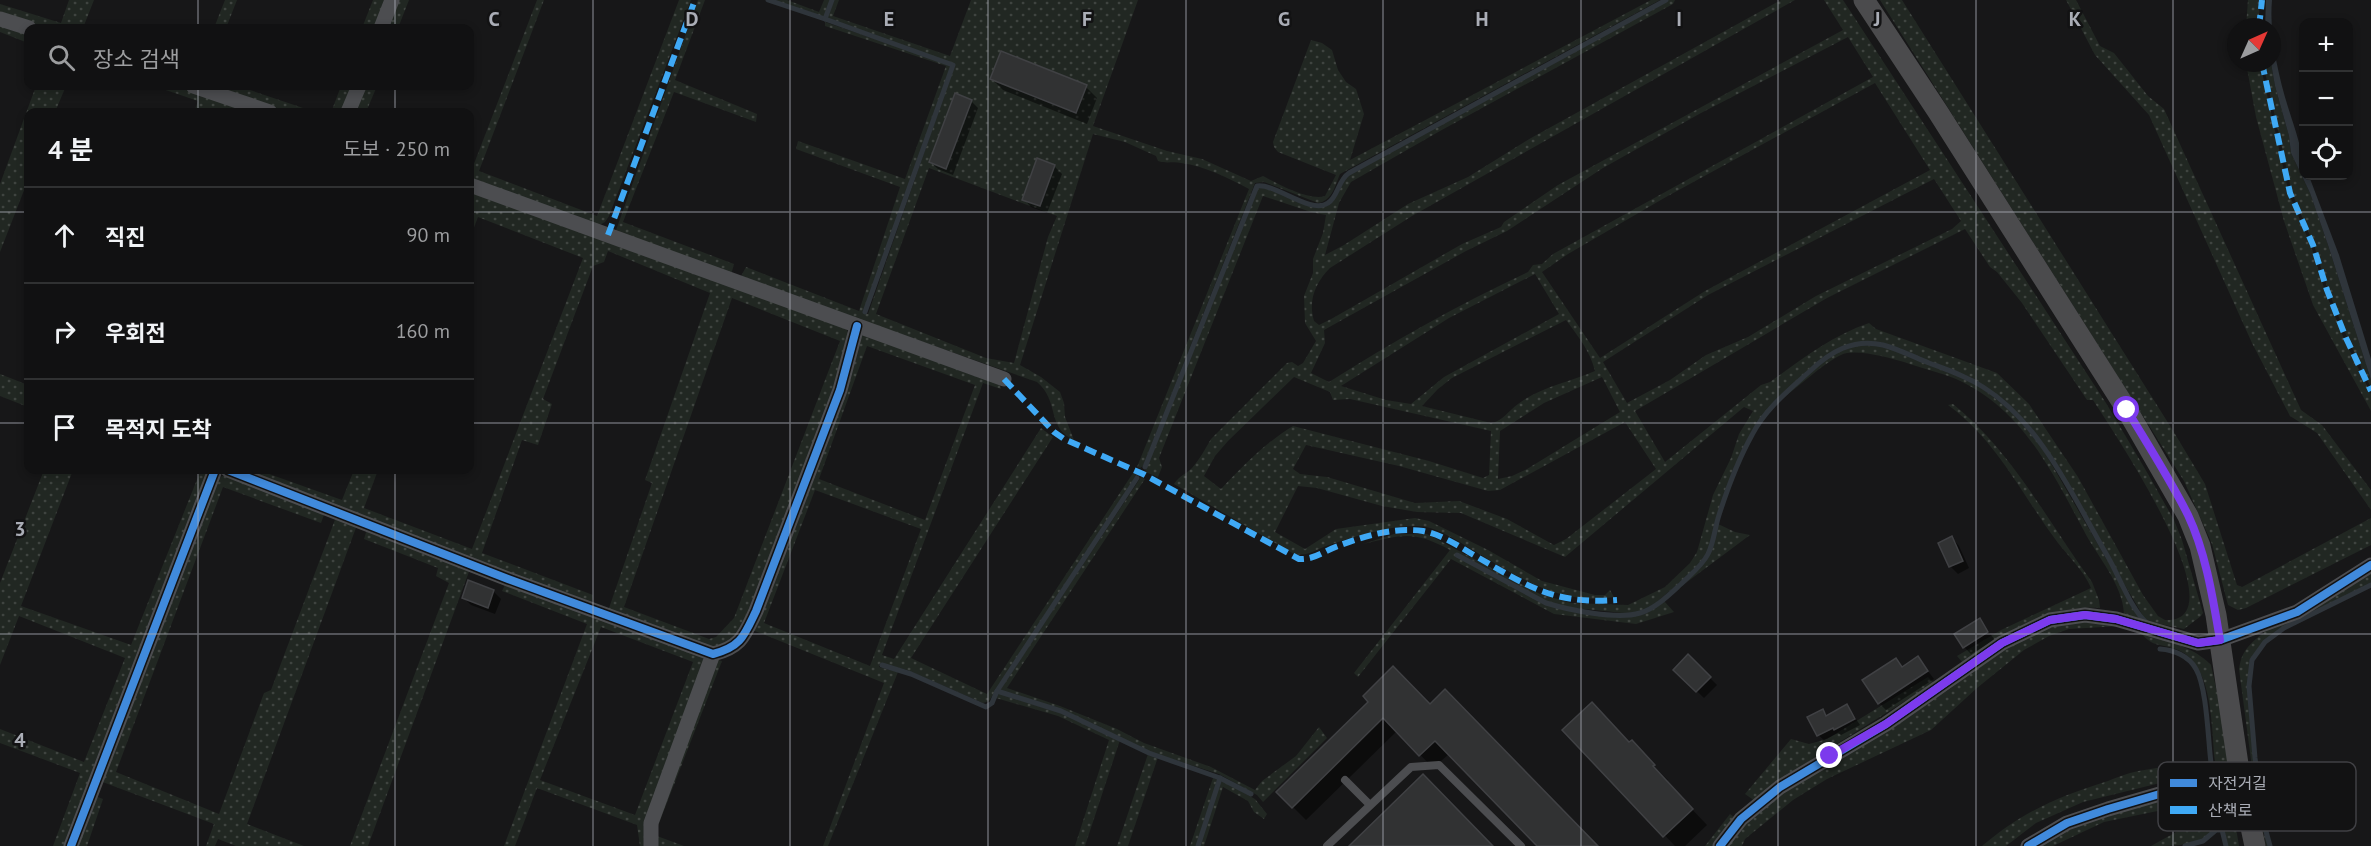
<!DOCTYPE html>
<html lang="ko">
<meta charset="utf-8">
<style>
:root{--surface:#111112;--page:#1e1f20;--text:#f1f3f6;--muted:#9c9d9f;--line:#303132}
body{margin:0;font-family:"PT Sans","Noto Sans KR",sans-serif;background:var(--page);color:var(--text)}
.controls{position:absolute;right:18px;top:18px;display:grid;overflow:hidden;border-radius:12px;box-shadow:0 3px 9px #0003}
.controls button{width:54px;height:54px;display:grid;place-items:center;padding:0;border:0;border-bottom:2px solid var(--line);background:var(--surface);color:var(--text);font:30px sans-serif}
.compass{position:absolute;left:2227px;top:18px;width:54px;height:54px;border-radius:50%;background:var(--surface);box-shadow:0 3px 9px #0003;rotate:45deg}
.stop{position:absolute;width:18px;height:18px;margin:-14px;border:4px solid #7c3aed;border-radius:50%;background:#fff}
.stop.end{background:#7c3aed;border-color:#fff;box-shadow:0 2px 6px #0008}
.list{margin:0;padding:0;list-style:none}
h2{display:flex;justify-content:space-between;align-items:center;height:78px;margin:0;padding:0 24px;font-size:26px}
h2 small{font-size:20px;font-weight:400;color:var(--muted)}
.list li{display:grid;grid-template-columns:39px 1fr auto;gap:18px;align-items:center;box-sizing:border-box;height:96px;padding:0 24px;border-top:2px solid var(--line)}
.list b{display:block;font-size:22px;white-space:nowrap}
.list em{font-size:20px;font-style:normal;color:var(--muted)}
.icon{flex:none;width:33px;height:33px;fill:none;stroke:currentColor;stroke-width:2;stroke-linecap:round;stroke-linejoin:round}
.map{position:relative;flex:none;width:2371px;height:846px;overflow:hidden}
.search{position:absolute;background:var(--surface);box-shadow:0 3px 9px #0003;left:24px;top:24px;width:450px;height:66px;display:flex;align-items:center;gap:15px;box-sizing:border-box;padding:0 21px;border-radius:12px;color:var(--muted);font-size:22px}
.panel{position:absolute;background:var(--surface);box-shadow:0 3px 9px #0003;left:24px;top:108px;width:450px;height:366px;border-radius:12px}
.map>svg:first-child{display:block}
</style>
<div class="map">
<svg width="2371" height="846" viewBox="0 0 2371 846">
<defs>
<pattern id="grass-dots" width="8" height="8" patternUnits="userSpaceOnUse" patternTransform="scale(1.5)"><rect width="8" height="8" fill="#212722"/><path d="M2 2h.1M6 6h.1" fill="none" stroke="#3f4440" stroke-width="1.8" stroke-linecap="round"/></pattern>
</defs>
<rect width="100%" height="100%" fill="#171718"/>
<g fill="url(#grass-dots)" fill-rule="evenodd">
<path d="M69,0H94L83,28H41L0,15V4L61,23Z"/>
<path d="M225,0H237L226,28H214Z"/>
<path d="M373,0H388L377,28H362Z"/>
<path d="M396,0H409L398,28H386Z"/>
<path d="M537,0H544L479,171L597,216L679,0H691L609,216L605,222L598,226L470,181V169H472Z"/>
<path d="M698,0H705L675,80L757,114L756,122L674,92L623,222L734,264L731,275L615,233Z"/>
<path d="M772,0H787L819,12L824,0H831L824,18Z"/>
<path d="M834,0H839L833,16L950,56L971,0H1138L1093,126L1167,151L1202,159L1251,181L1263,176C1278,184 1309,201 1325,196L1336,175L1278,152L1274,147L1273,142L1311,40L1322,43L1332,50L1338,70L1346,82L1356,89L1364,114L1350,160L1651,0H1660L1340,174C1335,186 1332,201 1318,203L1264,182L1255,183L1143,466L1140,468L1137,467L1249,189C1228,178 1205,166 1181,163C1173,161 1167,164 1158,161L1156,156L1125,142L1093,134L1020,365L1041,377L1060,392L1064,403L1065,417L1074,440C1046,428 1060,401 1037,382L740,278L746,267L859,311L900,187L796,149L798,141L905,179L946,66L825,26V22L951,65L864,313L868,314L955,64L827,19ZM929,168L1057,216L1048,237L1014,363L986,358L876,314Z"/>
<path d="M1669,0H1675L1673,4L1440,131L1351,182L1339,203L1325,255L1344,245L1408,204L1468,177L1531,138L1781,0H1795L1412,216L1330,268C1315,283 1308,301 1314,321L1319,325L1333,318L1462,244L1501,227L1504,222L1558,185L1843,30L1824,0H1843L2106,403L2148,474L2174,520L2182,540L2203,613L2201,616L2184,629L2146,621L2043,445C2004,394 1978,381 1920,358C1864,336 1848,333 1802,376C1784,394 1763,411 1751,433C1736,460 1726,489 1717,517C1713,530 1712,545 1705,556C1695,571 1680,583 1666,594C1658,601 1650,609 1640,611C1628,615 1616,612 1604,611C1585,609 1564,608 1546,601C1515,589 1487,570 1458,554L1457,556L1527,595L1560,608L1625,616L1641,614L1664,601L1674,612L1636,624L1554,614L1451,559L1358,677L1354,673L1450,550C1412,530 1404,535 1363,544L1394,534H1427L1540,594L1571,603L1628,605L1665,587L1690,563L1697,552L1713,495L1731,458L1739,434L1753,411L1744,407L1565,557L1461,513L1417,512L1382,506L1317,488L1298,486L1275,532L1305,549L1336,529L1415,518L1429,521L1488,550L1542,581L1595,595H1605L1610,590L1614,597C1559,606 1517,576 1471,549C1458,541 1441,530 1426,527C1402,522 1356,536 1332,544C1318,548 1309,557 1294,554L1174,484C1180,475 1185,475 1192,468C1200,459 1205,449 1211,439L1287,363L1292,362L1298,366L1303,363L1316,341L1305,323L1304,296L1313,273V259L1323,233L1326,215L1311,212L1263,196L1159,458L1162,467L1158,477L1145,472L1258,187C1276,184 1311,217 1329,204C1339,198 1338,181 1349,174ZM1848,37L1873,77L1553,254L1542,264L1533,265L1528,272C1459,304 1394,341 1329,382L1311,373L1325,343L1324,330L1466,251L1507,231L1603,168L1701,113ZM1875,83L1930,170L1705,291L1600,358L1542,272L1568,254L1666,197ZM1934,179L1961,221L1952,229L1816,296L1748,337L1706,355L1670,380L1627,403L1603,362L1708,295ZM1965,229L1990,267L1997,272L2022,303L2087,400H2093C2108,424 2244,623 2165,620L2158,616L2143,595L2078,477L2029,404L1997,373L1876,329L1869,323C1831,336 1802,359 1770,382L1761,385L1665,462L1635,411L1827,298ZM1535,274L1559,314L1444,377L1411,404L1386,400L1341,386L1449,318ZM1566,320C1578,336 1590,351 1595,371C1570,382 1540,387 1518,404C1508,411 1503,421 1491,423L1422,406L1438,389L1452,378ZM1294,377L1330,392L1333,400L1350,399L1491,431L1489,475L1483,478L1429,461L1293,426C1265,443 1243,466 1221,489L1204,476L1215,456L1228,441ZM1602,377L1620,412L1527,469L1512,476L1498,479L1500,431L1544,403ZM1625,422L1656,469L1566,539L1554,545L1507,519L1459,501L1415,503L1327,477L1300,474L1293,469L1306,445L1399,466L1488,491L1500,490Z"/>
<path d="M1880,0H1902L2172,429L2205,484L2237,585L2242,587L2371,518V545L2246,608L2238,610L2228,605L2212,544L2184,481Z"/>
<path d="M2066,0H2076L2100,46L2114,53L2148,96L2164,109L2301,410L2322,425L2371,490V510L2317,433L2290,416L2252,343L2149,115L2095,55Z"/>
<path d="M2248,0H2260L2258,27H2246Z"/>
<path d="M0,23L28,33V43L0,32Z"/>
<path d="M2246,63H2260L2289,194L2311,246L2325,291L2344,339L2371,394V411L2313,305L2284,221L2256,117Z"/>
<path d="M2263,63H2271L2275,86L2289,136L2291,153L2310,193L2328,245L2371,380V388L2347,337L2328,290L2314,245L2292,193Z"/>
<path d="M36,86H66L55,112H28V180L0,252V184Z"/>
<path d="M154,86H183L261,112H194L198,101Z"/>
<path d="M207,86H238L315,112H286Z"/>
<path d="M341,86H355L344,112H328L332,110Z"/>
<path d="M364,86H377L366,112H353Z"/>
<path d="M470,190L843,326L847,330L849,340L834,389L766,574L735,638L715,649L608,611L652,483L645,480L710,293L608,251L604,262L593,266L543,399L552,404L538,445L522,440L482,553L593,595L591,605L234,470H258L342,500L354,470H378L364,508L472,549L583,258L478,217L470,238ZM732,298L840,341L734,618L716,637L709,639L624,607Z"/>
<path d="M863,335L999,382L1001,389L983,383L882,655L894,659L1041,428L1053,437L911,658L987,694L1133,473L1137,475L989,701L983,703L907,670L880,663L879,667L898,672L828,846H823L884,683L750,629L859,339ZM867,346L975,385L925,520L819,479ZM815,490L921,529L870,666L764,623Z"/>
<path d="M1857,345L1882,346L1955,374L1983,389L2011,411L2041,446L2141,619L2124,614C2123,584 2096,555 2083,529C2050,468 2022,409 1956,379C1939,372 1921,368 1904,362C1889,358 1855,348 1841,355C1825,362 1798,387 1782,399C1803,379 1827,349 1857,345Z"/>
<path d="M0,374L28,385V407L0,396Z"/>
<path d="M1953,404C2012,451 2048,522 2092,582L2099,600L2100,608C2048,604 2003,633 1963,663L1957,656L2001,630L2091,588C2084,571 2069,557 2058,543C2022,495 1997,441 1948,405Z"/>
<path d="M44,470H73L21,606L131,645L200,472L195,470H211L66,846H53L80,773L0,743V729L84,762L125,658L19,616L0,665V583Z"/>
<path d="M222,476H227L325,512L321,523L223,487L116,772L219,814L264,693L271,690L336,517L357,525L247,824L304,846H236L218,839L215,846H206L214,824L100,781L218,479Z"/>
<path d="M1141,477L1145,479L1007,688L1060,706L1117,729L1144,743L1211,767L1255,790L1262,781L1296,756L1319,727L1327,738L1263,802L1257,795L1219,774L1150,752L1061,710L1000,690Z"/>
<path d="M1718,524L1735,532L1750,535L1675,591C1703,566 1708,561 1718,524Z"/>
<path d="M367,529L470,569L368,846H350L449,583L436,576L438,568L364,539Z"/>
<path d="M2371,573V584L2283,627L2264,641L2250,659L2248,686L2254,758L2263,824L2269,846H2266L2255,790L2239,669C2240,663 2241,657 2245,651C2262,624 2340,590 2371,573Z"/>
<path d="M506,583L702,656L704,661L648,846H640L637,825L537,788L515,846H504L587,624L502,591ZM601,627L693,662L635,815L540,780Z"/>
<path d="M2078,621L2120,626L2069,629L2049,636L2024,650L1977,688L1931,730L1827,779L1793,800L1745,839L1742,846H1728L1746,821L1763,804L1950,689L1997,652L2040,630Z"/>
<path d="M2141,633C2166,641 2193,646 2211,665L2232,762L2229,766L2083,802L2036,823L2006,846H1982C2024,811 2057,797 2108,781C2115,778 2123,775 2130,773C2155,767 2182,765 2208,761L2211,764L2215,761C2211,728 2214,665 2178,650C2161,643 2153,648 2141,633Z"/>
<path d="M714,659L722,661L656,831L657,836L684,846H655L653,830Z"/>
<path d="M1928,677L1934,683L1779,780L1755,801L1745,794L1791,739L1809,744L1827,739Z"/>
<path d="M998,693L1061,713L1120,740L1085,846H1075L1109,740L1058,716L996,698Z"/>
<path d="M1148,754L1158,757L1128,846H1117Z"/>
<path d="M1213,778L1218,779L1196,846H1190Z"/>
<path d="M1221,780L1255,799L1267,814L1264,819L1254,812L1248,801L1223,787L1204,846H1199Z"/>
<path d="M2222,791L2230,792L2239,846H2226L2222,829C2211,829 2206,839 2196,842C2181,846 2166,846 2151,846L2178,831L2224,821L2222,806L2216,799L2104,822L2053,846H2041C2091,812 2163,801 2222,791Z"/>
<path d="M95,796L103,799L87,846H77Z"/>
<path d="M1730,814L1735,818L1714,846H1705Z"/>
</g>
<path fill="#2f353b" d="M2266,0H2272C2269,35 2278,74 2288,107C2295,130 2304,152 2304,176H2309L2339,255L2364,336L2371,359V380L2328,245L2310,193L2291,153L2289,136L2275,86L2271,63L2272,27H2265Z"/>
<g fill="#0007">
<path d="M991,78L1086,87L1097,98L1087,124L1003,90Z"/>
<path d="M971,101L978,108L953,175L938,169L930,162Z"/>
<path d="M1054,166L1062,174L1047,213L1031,207L1024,199Z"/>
<path d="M1952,538L1959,546L1969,568L1958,574L1950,566Z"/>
<path d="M493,591L501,599L495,614L471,605L464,598Z"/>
<path d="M1979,620L1995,640L1971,654L1964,647Z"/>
<path d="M1688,656L1717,685L1704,698L1675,670Z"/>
<path d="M1918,658L1934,679L1886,710L1879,703L1896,659L1904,668Z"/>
<path d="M1370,702L1430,706L1596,846H1539L1449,754L1433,768L1397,731L1306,820L1278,792Z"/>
<path d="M1847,706L1860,725L1841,735L1838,733L1824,740L1818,735L1822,710L1828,716Z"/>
<path d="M1564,730L1630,744L1668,780L1666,782L1707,825L1685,846H1675Z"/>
</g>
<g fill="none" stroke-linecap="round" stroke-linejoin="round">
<g stroke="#2f353b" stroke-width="5">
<path d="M768,0L825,19L832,0"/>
<path d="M825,19L953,65L865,312"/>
<path d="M1145,467L1257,186C1275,183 1311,215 1328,203C1338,197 1338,180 1349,173L1666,0"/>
<path d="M1137,478L997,691L1061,711L1149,753L1220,778L1251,794"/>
<path d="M1457,555L1546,603C1569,610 1617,620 1640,613C1655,609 1670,594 1681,584C1690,575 1702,566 1708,554C1714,542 1715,527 1719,515C1728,487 1738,460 1752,435C1765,409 1789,390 1810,371C1830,352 1853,338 1883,345C1898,349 1914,357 1929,363C1948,370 1966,376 1983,387C2042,424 2074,499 2108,557C2119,576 2132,611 2147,623"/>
<path d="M2160,649C2174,650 2189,656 2196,669C2207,688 2208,740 2211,763"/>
<path d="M882,665L911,674L986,707L992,703L997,691"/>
<path d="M1198,846L1220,778"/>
<path d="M2185,846L2203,841L2216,830H2222L2226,846"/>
<path d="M2270,846L2264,824L2255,758L2249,686L2252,660L2265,642L2284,628L2371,585"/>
</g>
</g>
<g fill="#313233" stroke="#404144" stroke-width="1.5">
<path d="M1001,51L1087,85L1076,113L990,79Z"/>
<path d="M955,93L972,100L946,169L929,162Z"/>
<path d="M1037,158L1055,165L1040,206L1022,200Z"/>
<path d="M1952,536L1963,561L1949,567L1938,543Z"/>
<path d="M468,580L494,590L488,608L462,598Z"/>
<path d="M1980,618L1988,632L1963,648L1954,634Z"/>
<path d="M1688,654L1711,677L1696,692L1673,670Z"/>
<path d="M1918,656L1928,671L1878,704L1862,680L1896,658L1902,667Z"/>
<path d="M1393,666L1430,704L1445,689L1598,846H1537L1435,741L1419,756L1383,718L1292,808L1276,792L1368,702L1363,696Z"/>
<path d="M1592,702L1629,742L1632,740L1655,765L1653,766L1693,809L1663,837L1562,730Z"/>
<path d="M1847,704L1855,719L1834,730L1833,728L1817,736L1807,717L1823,709L1826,716Z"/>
<path d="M1423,774L1493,846H1349Z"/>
</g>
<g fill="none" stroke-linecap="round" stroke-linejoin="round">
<g stroke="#4c4d50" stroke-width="8">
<path d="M1345,780L1369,804"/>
<path d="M1327,846L1411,767L1439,765L1521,846"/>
</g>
<g stroke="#4c4d50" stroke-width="15">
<path d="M0,19L29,28"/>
<path d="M381,28L392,0"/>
<path d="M193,86L270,112"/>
<path d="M348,112L359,86"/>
<path d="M470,185L1004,379"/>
<path d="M228,470L508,579L713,654C741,647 744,636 756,611L840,390L857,326"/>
<path d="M71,846L215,470"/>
<path d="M651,846V823L713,654"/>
<path d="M1720,846L1741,819L1780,787L1886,724L2002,643L2050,620L2085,615L2116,619L2198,643L2220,640L2297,612L2371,565"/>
<path d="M2028,846L2067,823L2108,809L2239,771"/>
</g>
<path stroke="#4b4b4d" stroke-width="21" d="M1864,0L1938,112L2127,410L2188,516L2200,546L2216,615L2239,771L2255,846"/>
<g stroke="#3fa9f5" stroke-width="6" stroke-dasharray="12 6" stroke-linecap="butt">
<path d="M2259,27L2262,0"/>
<path d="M2262,63L2290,193L2313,245L2327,290L2346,338L2371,391"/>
<path d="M608,235L695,0"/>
<path d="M1004,379L1054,432L1064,439L1143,474L1299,559C1314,560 1324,551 1338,546C1364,536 1394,527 1423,531C1440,534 1457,545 1472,554C1526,585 1552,605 1617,600"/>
</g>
<defs>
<g id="cycleway">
<path d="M228,470L508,579L713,654C741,647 744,636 756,611L840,390L857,326"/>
<path d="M71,846L215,470"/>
<path d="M1720,846L1741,819L1780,787L1886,724L2002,643L2050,620L2085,615L2116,619L2198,643L2220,640L2297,612L2371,565"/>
<path d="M2028,846L2067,823L2108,809L2239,771"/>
</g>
</defs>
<use href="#cycleway" stroke="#121213" stroke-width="11"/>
<use href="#cycleway" stroke="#408adc" stroke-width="8"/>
</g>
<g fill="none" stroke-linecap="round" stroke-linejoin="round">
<path stroke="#7c3aed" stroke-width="8" d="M1830,756L1886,724L2002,643L2050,620L2085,615L2116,619L2198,643L2220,640C2213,599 2206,553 2188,515C2170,479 2148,445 2127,410"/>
</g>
<path fill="none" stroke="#aaadb6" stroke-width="1.5" stroke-opacity="0.55" d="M198,0V28M395,0V28M593,0V846M790,0V846M988,0V846M1186,0V846M1383,0V846M1581,0V846M1778,0V846M1976,0V846M2173,0V846M198,86V112M395,86V112M0,212H28M470,212H2371M0,423H28M470,423H2371M198,470V846M395,470V846M0,634H2371"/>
<rect x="2158" y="762" width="198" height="69" rx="9" fill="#121213" stroke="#404044" stroke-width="1.5"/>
<rect x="2170" y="779" width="27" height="8" fill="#408adc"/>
<rect x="2170" y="806" width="27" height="8" fill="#3fa9f5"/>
<g font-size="16" fill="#aaadb6">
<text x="2208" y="789">자전거길</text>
<text x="2208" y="816">산책로</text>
</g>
<g font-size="20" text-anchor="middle" font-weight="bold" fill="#aaadb6" stroke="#121213" stroke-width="5" stroke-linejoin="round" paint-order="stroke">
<text x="494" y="26">C</text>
<text x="692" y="26">D</text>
<text x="889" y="26">E</text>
<text x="1087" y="26">F</text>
<text x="1284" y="26">G</text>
<text x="1482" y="26">H</text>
<text x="1679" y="26">I</text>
<text x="1877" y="26">J</text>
<text x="2075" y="26">K</text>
<text x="20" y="536">3</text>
<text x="20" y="747">4</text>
</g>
</svg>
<div class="controls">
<button>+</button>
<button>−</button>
<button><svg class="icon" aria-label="locate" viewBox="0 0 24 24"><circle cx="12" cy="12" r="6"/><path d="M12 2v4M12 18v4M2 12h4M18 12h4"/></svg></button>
</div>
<svg class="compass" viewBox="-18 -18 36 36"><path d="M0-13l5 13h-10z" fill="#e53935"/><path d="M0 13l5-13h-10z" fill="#9c9d9f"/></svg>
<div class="stop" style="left:2127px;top:410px"></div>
<div class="stop end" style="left:1830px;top:756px"></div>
<div class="search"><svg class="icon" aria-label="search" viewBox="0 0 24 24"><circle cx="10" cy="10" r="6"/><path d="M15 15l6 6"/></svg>장소 검색</div>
<section class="panel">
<h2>4 분<small>도보 · 250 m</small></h2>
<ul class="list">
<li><svg class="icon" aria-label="ahead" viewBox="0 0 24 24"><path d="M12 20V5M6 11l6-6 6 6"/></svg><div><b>직진</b></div><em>90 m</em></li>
<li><svg class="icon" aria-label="right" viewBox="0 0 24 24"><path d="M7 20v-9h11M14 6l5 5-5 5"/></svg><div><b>우회전</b></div><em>160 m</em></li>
<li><svg class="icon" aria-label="arrive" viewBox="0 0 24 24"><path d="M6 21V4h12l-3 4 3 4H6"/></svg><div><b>목적지 도착</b></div></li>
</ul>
</section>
</div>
